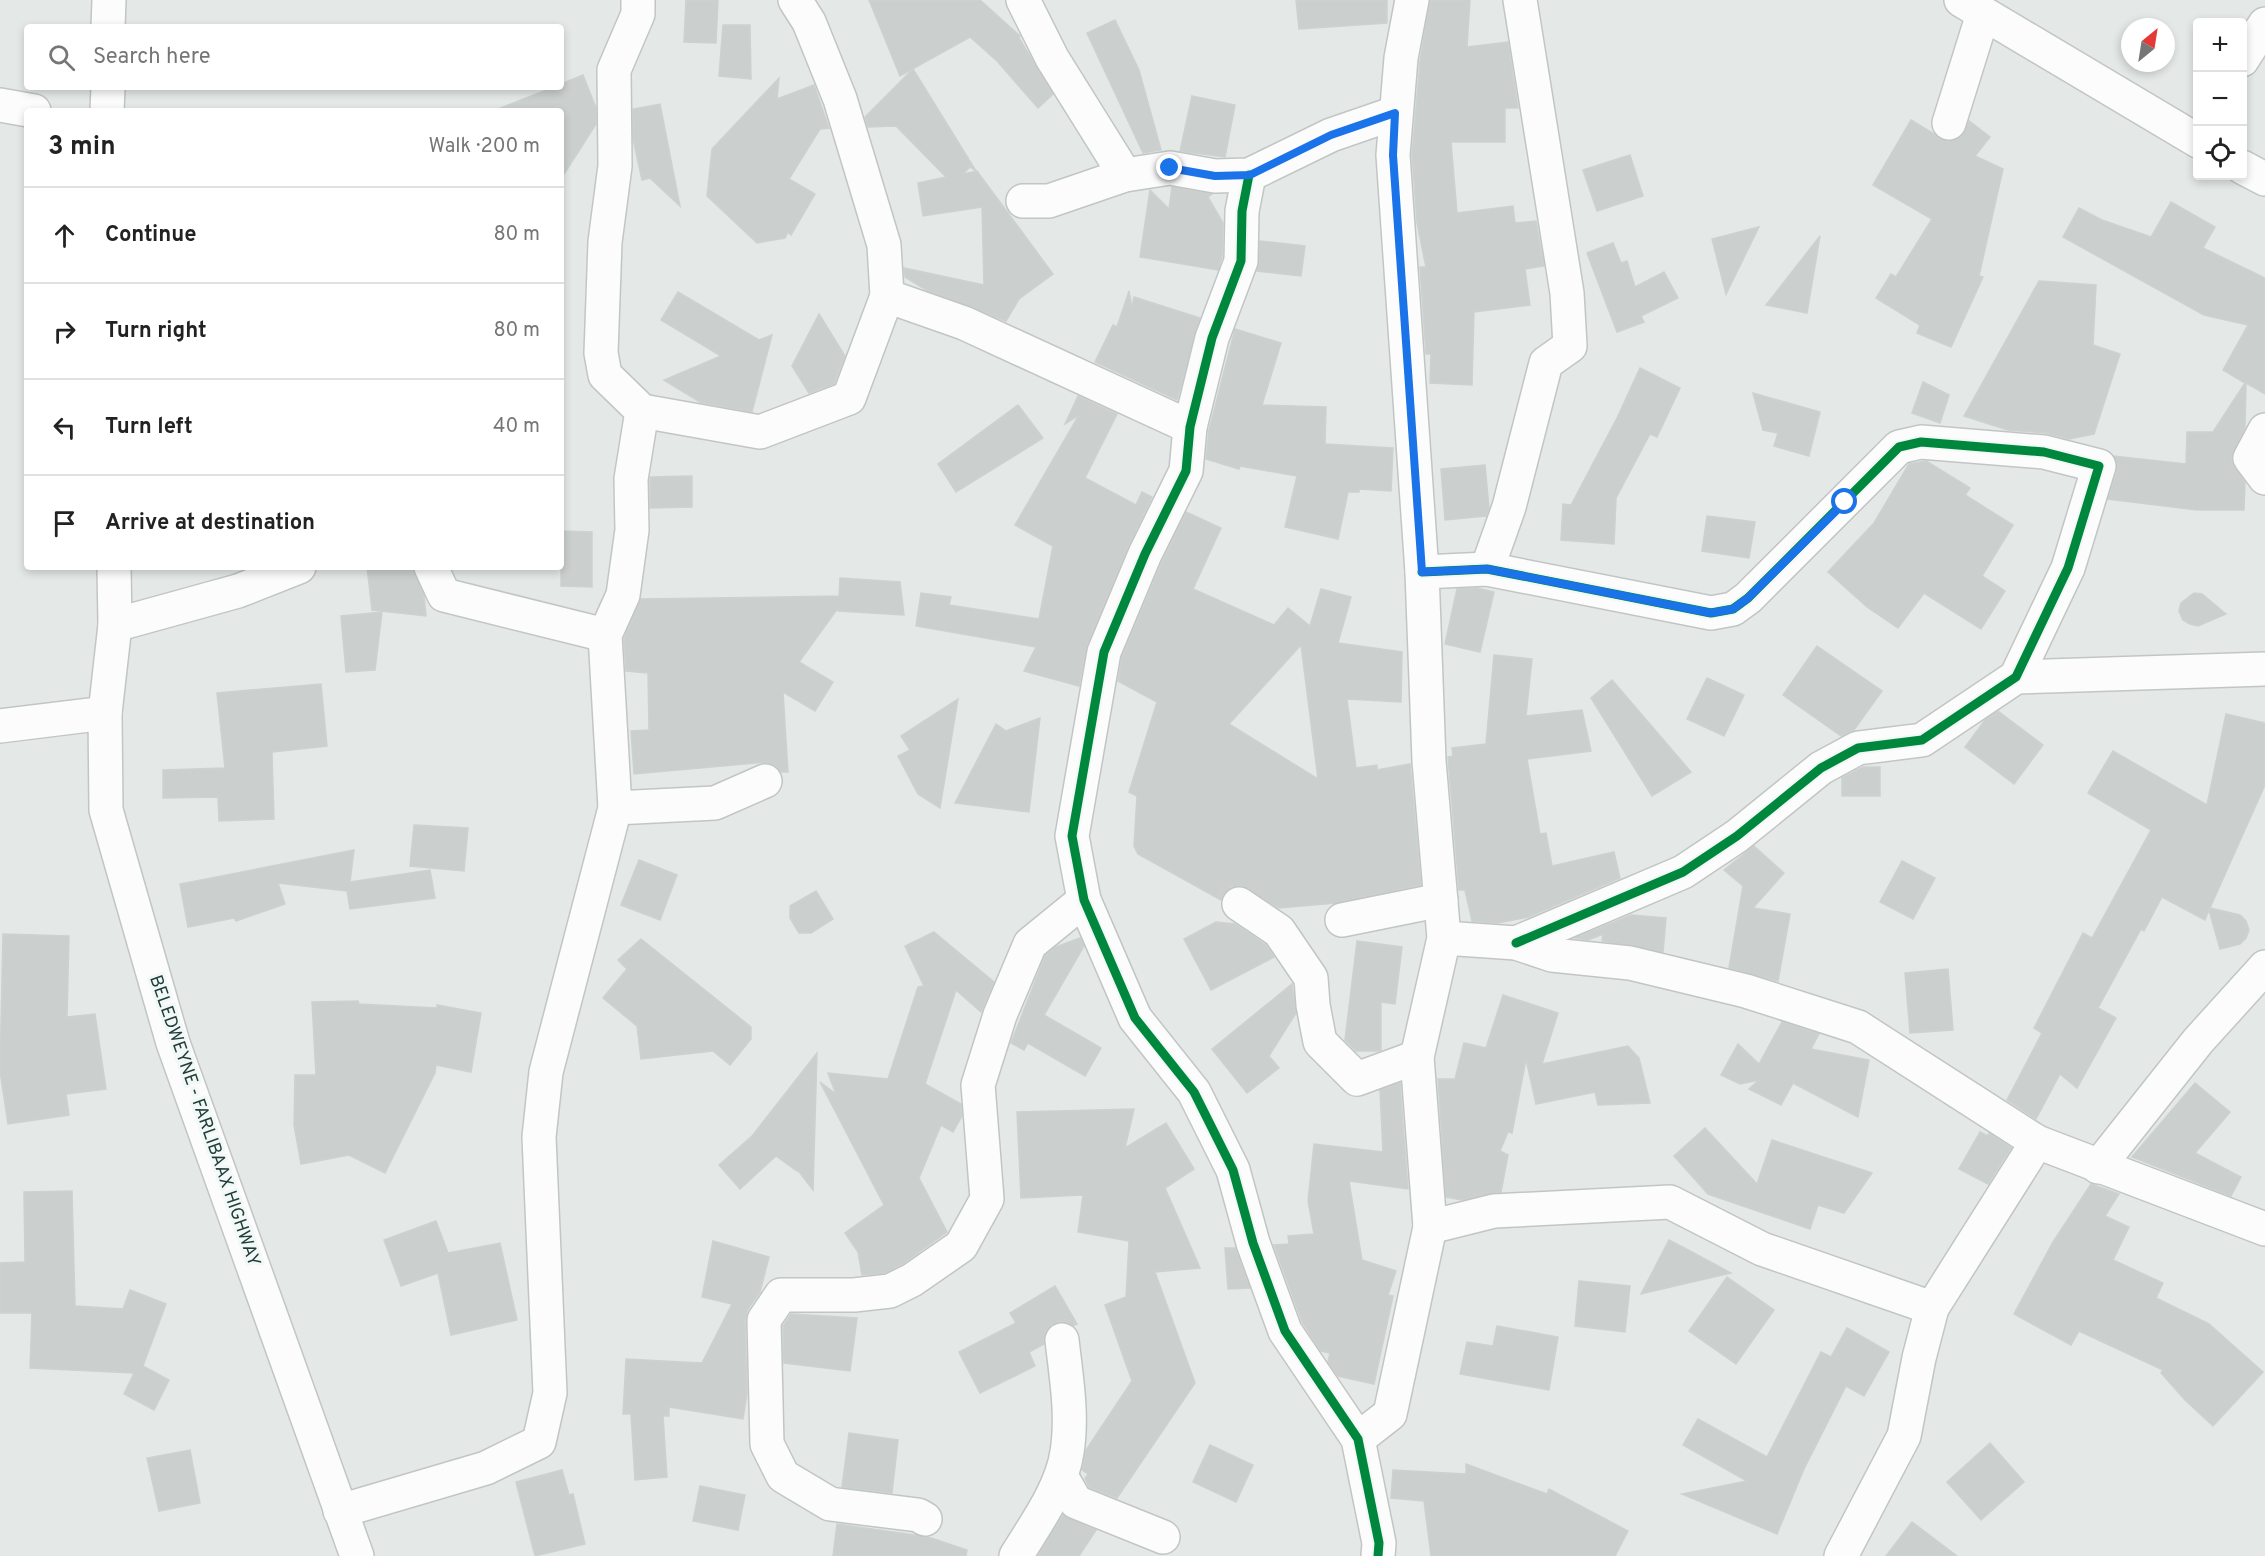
<!DOCTYPE html>
<meta charset="utf-8">
<style>
:root{--surface:#fff;--page:#f2f2f2;--text:#222;--muted:#767676;--line:#e0e0e0}
body{margin:0;font-family:Overpass,sans-serif;background:var(--page);color:var(--text)}
.controls{position:absolute;right:18px;top:18px;display:grid;overflow:hidden;border-radius:6px;box-shadow:0 3px 9px #0003}
.controls button{width:54px;height:54px;display:grid;place-items:center;padding:0;border:0;border-bottom:2px solid var(--line);background:var(--surface);color:var(--text);font:30px sans-serif}
.compass{position:absolute;left:2121px;top:18px;width:54px;height:54px;border-radius:50%;background:var(--surface);box-shadow:0 3px 9px #0003;rotate:30deg}
.stop{position:absolute;width:18px;height:18px;margin:-14px;border:4px solid #1a73e8;border-radius:50%;background:#fff}
.stop.end{background:#1a73e8;border-color:#fff;box-shadow:0 2px 6px #0008}
.list{margin:0;padding:0;list-style:none}
h2{display:flex;justify-content:space-between;align-items:center;height:78px;margin:0;padding:0 24px;font-size:26px}
h2 small{font-size:20px;font-weight:400;color:var(--muted)}
.list li{display:grid;grid-template-columns:39px 1fr auto;gap:18px;align-items:center;box-sizing:border-box;height:96px;padding:0 24px;border-top:2px solid var(--line)}
.list b{display:block;font-size:22px;white-space:nowrap}
.list em{font-size:20px;font-style:normal;color:var(--muted)}
.icon{flex:none;width:33px;height:33px;fill:none;stroke:currentColor;stroke-width:2;stroke-linecap:round;stroke-linejoin:round}
.map{position:relative;flex:none;width:2265px;height:1556px;overflow:hidden}
.search{position:absolute;background:var(--surface);box-shadow:0 3px 9px #0003;left:24px;top:24px;width:540px;height:66px;display:flex;align-items:center;gap:15px;box-sizing:border-box;padding:0 21px;border-radius:6px;color:var(--muted);font-size:22px}
.panel{position:absolute;background:var(--surface);box-shadow:0 3px 9px #0003;left:24px;top:108px;width:540px;height:462px;border-radius:6px}
.map>svg:first-child{display:block}
</style>
<div class="map">
<svg width="2265" height="1556" viewBox="0 0 2265 1556">
<rect width="100%" height="100%" fill="#e4e9e7"/>
<g fill="#cbd0cf" stroke="#ccd2d0" stroke-width="1.5" fill-rule="evenodd">
<path d="M686,0H718L716,43L684,42Z"/>
<path d="M869,0H980L1020,36L1019,38L1053,94L1038,108L997,61L970,37L900,76Z"/>
<path d="M1296,0H1387V23L1299,29Z"/>
<path d="M1430,0H1470L1467,47L1508,42L1518,108H1505V142H1451L1457,213L1513,206L1515,223L1536,221L1544,266L1525,269L1530,305L1474,312L1472,385L1430,383L1431,354H1426L1420,267H1426L1417,223L1412,155L1420,61Z"/>
<path d="M1115,20L1139,70L1161,150L1143,153L1087,33Z"/>
<path d="M723,25H750L751,79L719,76Z"/>
<path d="M913,69L976,171L970,167L963,174L977,171L1053,274L1019,299L1006,321L928,291L905,277L904,268L984,285L982,207L923,216L918,183L946,177L896,126L868,127L865,117Z"/>
<path d="M583,75L596,108V124L561,179V111L498,109L554,87H561V84Z"/>
<path d="M779,78L777,99L814,85L829,128L820,129L789,179L815,194L791,235L788,232L785,238L757,243L707,196L712,149Z"/>
<path d="M1192,96L1235,105L1225,157L1180,151Z"/>
<path d="M660,104L680,206L650,178L642,180L633,139V109Z"/>
<path d="M1911,120L1947,142L1961,137L1969,121L1990,137L1975,156L2003,169L1979,276L1983,277L1951,347L1917,333L1920,325L1876,298L1891,274L1896,277L1932,219L1873,185Z"/>
<path d="M1630,155L1643,196L1597,211L1583,170Z"/>
<path d="M1172,187L1212,194L1208,197L1223,223L1222,257L1218,270L1140,257L1150,190L1169,209Z"/>
<path d="M2171,202L2215,227L2203,248L2265,278V394L2246,383L2245,427L2231,459L2245,482L2244,510H2197L2108,499L2117,471L2114,456L2186,464L2187,432H2213L2245,383L2223,370L2248,325L2204,315L2063,237L2079,208L2102,220L2151,237Z"/>
<path d="M1759,227L1726,294L1712,239Z"/>
<path d="M1820,236L1807,313L1766,305Z"/>
<path d="M1260,241L1305,246L1301,276L1257,271Z"/>
<path d="M1613,243L1621,263L1627,261L1635,287L1664,272L1678,298L1641,316L1644,322L1617,332L1587,253Z"/>
<path d="M2039,281L2096,285L2093,345L2120,354L2094,434L2069,439L2046,433L2008,430L1964,416Z"/>
<path d="M1129,291L1132,308L1134,297L1200,318L1177,400L1095,362L1113,325L1117,327Z"/>
<path d="M678,292L759,340L772,335L752,412L700,402L664,380L721,356L661,320Z"/>
<path d="M819,314L845,356L834,384L809,393L792,366Z"/>
<path d="M1235,329L1281,343L1262,405L1326,407L1325,444L1393,448L1391,491L1359,489V492H1348L1338,539L1285,527L1297,476L1240,466L1239,469L1206,459L1209,430Z"/>
<path d="M1640,368L1680,388L1657,437L1650,434L1616,498L1614,544L1561,540L1563,504L1571,505L1617,418Z"/>
<path d="M1923,382L1949,395L1940,423L1912,413Z"/>
<path d="M1753,393L1820,412L1809,456L1774,446L1778,433L1763,430Z"/>
<path d="M1078,396L1117,414L1085,478L1136,505L1142,492L1152,497L1128,547L1087,645L1079,686L1024,671L1036,647L916,626L921,593L951,597L949,605L1039,619L1053,546L1015,525L1079,415L1065,424Z"/>
<path d="M1018,405L1043,438L956,492L938,464Z"/>
<path d="M1926,461L1970,488L1965,495L2013,525L1982,576L2005,591L1981,629L1924,593L1898,628L1867,607L1828,572L1874,523L1909,464Z"/>
<path d="M1485,465L1489,508L1486,516L1445,520L1441,469Z"/>
<path d="M692,476V507L650,508V477Z"/>
<path d="M1186,512L1221,528L1193,589L1274,625L1288,608L1310,626L1321,589L1351,597L1338,643L1402,652L1401,702L1347,699L1356,768L1377,765V770L1410,764L1421,885L1336,903L1279,908L1241,885L1230,887L1221,900L1138,854L1134,846L1137,796L1129,792L1157,702L1118,681L1122,657L1162,562ZM1301,645L1318,779L1229,724Z"/>
<path d="M1707,516L1755,522L1749,558L1702,551Z"/>
<path d="M561,531L592,532V587L561,586Z"/>
<path d="M367,567H413L424,595L426,616L372,610Z"/>
<path d="M840,578L900,582L904,615L838,611V608L799,662L833,682L815,711L783,692L788,772H781L776,766L766,762L634,774L631,731L649,730L648,673L626,671L624,639L641,599L839,596Z"/>
<path d="M1477,588L1494,592L1480,652L1445,644L1457,589Z"/>
<path d="M2194,593L2202,594L2226,614L2198,626L2190,624L2183,620L2179,611L2181,603Z"/>
<path d="M382,612L375,670L346,672L341,616Z"/>
<path d="M1817,646L1882,691L1854,730L1841,736L1783,695Z"/>
<path d="M1494,655L1532,659L1526,716L1582,710L1591,751L1527,759L1540,834L1546,833L1552,866L1614,852L1620,878L1528,917L1498,923L1472,921L1465,890H1459L1448,757L1453,756L1452,748L1486,744Z"/>
<path d="M1707,678L1744,695L1724,736L1687,719Z"/>
<path d="M1612,680L1691,772L1652,796L1591,698Z"/>
<path d="M321,684L327,746L272,752L274,819L219,821L218,797L163,798V770L225,768L217,693Z"/>
<path d="M958,699L940,808L918,794L898,756L910,750L901,736Z"/>
<path d="M1998,711L2043,745L2014,784L1965,747L1985,720Z"/>
<path d="M2226,714L2265,723V785L2210,908L2240,915L2246,921L2249,930L2246,938L2240,944L2220,949L2209,910L2205,920L2162,897L2144,931L2141,929L2098,1008L2116,1018L2077,1088L2060,1074L2036,1119L2007,1100L2042,1033L2034,1028L2083,933L2092,938L2151,830L2088,793L2113,751L2207,805Z"/>
<path d="M1040,718L1029,812L955,803L996,724L1006,731Z"/>
<path d="M1863,767H1880V796H1842V778Z"/>
<path d="M414,825L468,828L464,871L410,866Z"/>
<path d="M1754,846L1784,873L1753,908L1790,914L1778,981L1729,968L1743,886L1724,870Z"/>
<path d="M354,850L350,882L430,870L435,898L350,909L347,891L278,883L285,904L236,921L234,918L188,927L180,884Z"/>
<path d="M639,860L677,875L660,920L621,905Z"/>
<path d="M1902,861L1935,878L1913,919L1880,902Z"/>
<path d="M816,891L833,919L811,933H799L790,918V906Z"/>
<path d="M1631,915L1666,918L1663,952L1602,941L1603,934L1588,940L1575,938Z"/>
<path d="M1216,922L1235,924L1266,945L1274,957L1211,990L1184,939Z"/>
<path d="M934,932L994,982L981,1012L956,990L925,1084L961,1104L962,1116L953,1132L941,1125L919,1178L947,1232L902,1264L885,1273L862,1275L858,1252L845,1233L884,1205L820,1082L836,1094L828,1073L888,1079L918,987L924,986L905,946Z"/>
<path d="M3,934L69,936L67,1017L95,1014L106,1089L66,1094L69,1115L8,1124L0,1071Z"/>
<path d="M1080,938L1084,946L1044,1015L1101,1048L1085,1076L1028,1043L1024,1050L1011,1043L1045,956L1056,947Z"/>
<path d="M641,939L751,1027V1039L730,1065L713,1051L641,1059L637,1026L603,998L627,969L618,960Z"/>
<path d="M1357,941L1402,947L1395,1004L1381,1002V1050L1379,1051H1356L1345,1040Z"/>
<path d="M1948,969L1953,1030L1910,1033L1905,973Z"/>
<path d="M1292,984L1296,1013L1269,1056L1279,1068L1247,1093L1212,1049Z"/>
<path d="M1503,995L1558,1013L1542,1064L1628,1046L1639,1058L1650,1103L1598,1105L1595,1092L1536,1104L1526,1059L1512,1133L1508,1132L1500,1151L1508,1155L1501,1192L1462,1200L1446,1197L1438,1079H1455L1464,1043L1486,1048Z"/>
<path d="M358,1001L359,1004L437,1008V1005L481,1013L471,1072L436,1065L435,1073L385,1173L349,1155L301,1164L294,1125L295,1075H316L312,1002Z"/>
<path d="M1782,1022L1819,1034L1811,1049L1869,1060L1858,1117L1793,1083L1781,1105L1749,1089L1759,1080L1740,1084L1721,1075L1738,1044L1759,1064Z"/>
<path d="M817,1053L813,1190L797,1169V1171L776,1156L740,1189L719,1165L752,1136Z"/>
<path d="M1400,1083L1408,1189L1349,1181L1362,1260L1396,1271L1388,1295L1393,1296L1374,1384L1338,1376L1328,1362L1330,1353L1321,1351L1302,1322L1274,1245L1289,1244L1288,1236L1314,1234L1308,1201L1314,1144L1383,1152L1380,1090Z"/>
<path d="M2195,1083L2230,1112L2195,1153L2241,1177L2231,1196L2132,1157Z"/>
<path d="M1134,1109L1125,1148L1166,1123L1194,1169L1165,1188L1200,1268L1155,1272L1195,1383L1117,1498L1089,1487L1085,1479L1088,1474L1082,1470L1086,1450L1132,1381L1105,1305L1126,1297L1129,1241L1078,1232L1083,1195L1021,1198L1017,1112Z"/>
<path d="M1705,1128L1757,1184L1772,1140L1872,1173L1844,1213L1818,1205L1810,1229L1708,1194L1674,1156Z"/>
<path d="M1980,1132L1988,1136L1989,1133L2011,1148L1988,1184L1959,1169Z"/>
<path d="M2091,1184L2119,1194L2105,1216L2129,1227L2113,1260L2163,1283L2156,1298L2209,1324L2263,1372L2213,1426L2185,1400L2161,1373L2163,1370L2079,1331L2071,1345L2014,1314L2053,1242Z"/>
<path d="M72,1191L75,1306L123,1309L130,1290L166,1304L143,1366L169,1380L154,1410L124,1394L134,1373L30,1368L32,1313H0V1263L25,1262L24,1192Z"/>
<path d="M436,1221L448,1253L500,1243L517,1320L451,1335L438,1273L401,1286L384,1240Z"/>
<path d="M1669,1240L1690,1251L1731,1273L1641,1294Z"/>
<path d="M713,1241L769,1257L760,1292L748,1309L745,1320L747,1394L743,1419L669,1407V1416H663L667,1477L635,1480L631,1414H623L626,1359L702,1363L732,1304L702,1297Z"/>
<path d="M1225,1248H1235L1250,1288L1228,1289Z"/>
<path d="M1727,1277L1774,1310L1736,1364L1689,1331Z"/>
<path d="M1579,1281L1630,1286L1625,1332L1575,1326Z"/>
<path d="M1055,1286L1077,1324L1073,1326L1060,1321L1051,1325L1045,1333L1044,1344L1029,1352L1035,1366L980,1393L959,1352L1016,1323L1010,1313Z"/>
<path d="M791,1314L857,1318L850,1371L784,1363L783,1326Z"/>
<path d="M1497,1326L1558,1337L1549,1390L1460,1374L1467,1342L1493,1346Z"/>
<path d="M1847,1328L1889,1352L1864,1396L1846,1386L1804,1469L1777,1534L1682,1494L1747,1481L1683,1445L1698,1419L1767,1457L1821,1352L1831,1357Z"/>
<path d="M849,1433L898,1440L892,1493L842,1487Z"/>
<path d="M1990,1443L2024,1482L1981,1520L1947,1482Z"/>
<path d="M1210,1445L1253,1465L1236,1502L1193,1482Z"/>
<path d="M190,1450L200,1503L159,1511L147,1458Z"/>
<path d="M1466,1464L1547,1494L1549,1489L1628,1531L1615,1556H1431L1424,1501L1391,1498L1393,1470L1466,1474Z"/>
<path d="M562,1470L569,1495L573,1494L585,1544L535,1556L516,1482Z"/>
<path d="M700,1486L745,1495L738,1530L693,1521Z"/>
<path d="M1063,1515L1096,1530L1079,1556H1038Z"/>
<path d="M1912,1522L1957,1556H1886Z"/>
<path d="M837,1524L928,1537L967,1550L966,1556H833Z"/>
</g>
<g fill="none" stroke-linecap="round" stroke-linejoin="round">
<defs>
<g id="minor">
<path d="M638,0V14L614,70L615,166L605,242L601,353L605,375L642,411L760,432L849,398L887,296L964,323L1190,427"/>
<path d="M795,0L809,22L840,99L884,245L887,296"/>
<path d="M1023,0L1052,58L1125,175"/>
<path d="M1961,0L2198,141"/>
<path d="M108,27L109,0"/>
<path d="M2242,60L2265,24"/>
<path d="M0,105L34,111"/>
<path d="M107,111L108,87"/>
<path d="M1949,123L1983,14"/>
<path d="M2242,167L2265,179"/>
<path d="M1249,175L1242,211L1241,261L1212,338L1190,427L1186,471L1145,554L1104,652L1072,836L1084,900L1135,1018L1194,1092L1233,1170L1253,1243L1285,1331L1358,1439L1379,1543L1378,1556"/>
<path d="M1023,201H1049L1125,175L1170,168L1215,176L1249,175L1331,135L1395,113"/>
<path d="M2265,430L2250,458L2265,478"/>
<path d="M114,567L115,625L105,713L106,810L173,1043L357,1556"/>
<path d="M431,567L444,595L605,635"/>
<path d="M1487,569L1509,507L1546,363L1570,346L1567,293L1520,0"/>
<path d="M1422,572L1487,569L1711,613L1733,609L1748,598L1899,447L1921,442L2044,452L2099,466L2068,568L2016,677L1922,740L1858,748L1821,768L1737,836L1683,872L1516,943"/>
<path d="M115,625L238,591L299,567"/>
<path d="M2016,677L2265,669"/>
<path d="M0,726L105,713"/>
<path d="M615,808L715,803L765,781"/>
<path d="M1239,904L1279,931L1311,978L1313,1005L1320,1042L1357,1079L1417,1057"/>
<path d="M1342,920L1441,900"/>
<path d="M1444,938L1516,943L1552,955L1630,963L1746,991L1858,1027L2037,1142L2265,1229"/>
<path d="M2098,1167L2198,1041L2265,967"/>
<path d="M1430,1227L1494,1211L1670,1202L1762,1249L1932,1308"/>
<path d="M1358,1439L1390,1414L1430,1227L1417,1057L1444,938L1429,761L1422,572L1393,155L1401,58L1412,0"/>
<path d="M1061,1476L1076,1502L1163,1537"/>
<path d="M340,1511L486,1468L539,1442L550,1393L539,1137L546,1072L615,808L605,635L623,595L632,530L631,479L642,411"/>
<path d="M925,1519L918,1515L830,1504L783,1476L767,1444L764,1320L781,1295H854L890,1291L912,1280L961,1246L987,1199L978,1085L1000,1015L1030,944L1084,900"/>
<path d="M1016,1556C1035,1525 1062,1488 1067,1452C1073,1415 1066,1376 1062,1340"/>
<path d="M1841,1556L1904,1436L1919,1358L1932,1308L2037,1142"/>
</g>
</defs>
<use href="#minor" stroke="#c1c6c4" stroke-width="36"/>
<use href="#minor" stroke="#fbfcfb" stroke-width="33"/>
<defs>
<g id="cycleway">
<path d="M1249,175L1242,211L1241,261L1212,338L1190,427L1186,471L1145,554L1104,652L1072,836L1084,900L1135,1018L1194,1092L1233,1170L1253,1243L1285,1331L1358,1439L1379,1543L1378,1556"/>
<path d="M1422,572L1487,569L1711,613L1733,609L1748,598L1899,447L1921,442L2044,452L2099,466L2068,568L2016,677L1922,740L1858,748L1821,768L1737,836L1683,872L1516,943"/>
</g>
</defs>
<use href="#cycleway" stroke="#f1f8f6" stroke-width="13"/>
<use href="#cycleway" stroke="#00873e" stroke-width="9"/>
</g>
<g fill="none" stroke-linecap="round" stroke-linejoin="round">
<path stroke="#1a73e8" stroke-width="8" d="M1170,168L1215,176L1250,175L1331,135L1395,113L1393,155L1422,572L1487,569L1711,613L1733,609L1748,598L1845,502"/>
</g>
<g text-anchor="middle" dominant-baseline="central" stroke-width="6" stroke-linejoin="round" paint-order="stroke">
<g font-size="18" fill="#213d39" stroke="#f1f8f6">
<text transform="translate(204 1121) rotate(71)">BELEDWEYNE - FARLIBAAX HIGHWAY</text>
</g>
</g>
</svg>
<div class="controls">
<button>+</button>
<button>−</button>
<button><svg class="icon" aria-label="locate" viewBox="0 0 24 24"><circle cx="12" cy="12" r="6"/><path d="M12 2v4M12 18v4M2 12h4M18 12h4"/></svg></button>
</div>
<svg class="compass" viewBox="-18 -18 36 36"><path d="M0-13l5 13h-10z" fill="#e53935"/><path d="M0 13l5-13h-10z" fill="#767676"/></svg>
<div class="stop" style="left:1845px;top:502px"></div>
<div class="stop end" style="left:1170px;top:168px"></div>
<div class="search"><svg class="icon" aria-label="search" viewBox="0 0 24 24"><circle cx="10" cy="10" r="6"/><path d="M15 15l6 6"/></svg>Search here</div>
<section class="panel">
<h2>3 min<small>Walk · 200 m</small></h2>
<ul class="list">
<li><svg class="icon" aria-label="ahead" viewBox="0 0 24 24"><path d="M12 20V5M6 11l6-6 6 6"/></svg><div><b>Continue</b></div><em>80 m</em></li>
<li><svg class="icon" aria-label="right" viewBox="0 0 24 24"><path d="M7 20v-9h11M14 6l5 5-5 5"/></svg><div><b>Turn right</b></div><em>80 m</em></li>
<li><svg class="icon" aria-label="left" viewBox="0 0 24 24"><path d="M17 20v-9H6M10 6l-5 5 5 5"/></svg><div><b>Turn left</b></div><em>40 m</em></li>
<li><svg class="icon" aria-label="arrive" viewBox="0 0 24 24"><path d="M6 21V4h12l-3 4 3 4H6"/></svg><div><b>Arrive at destination</b></div></li>
</ul>
</section>
</div>
